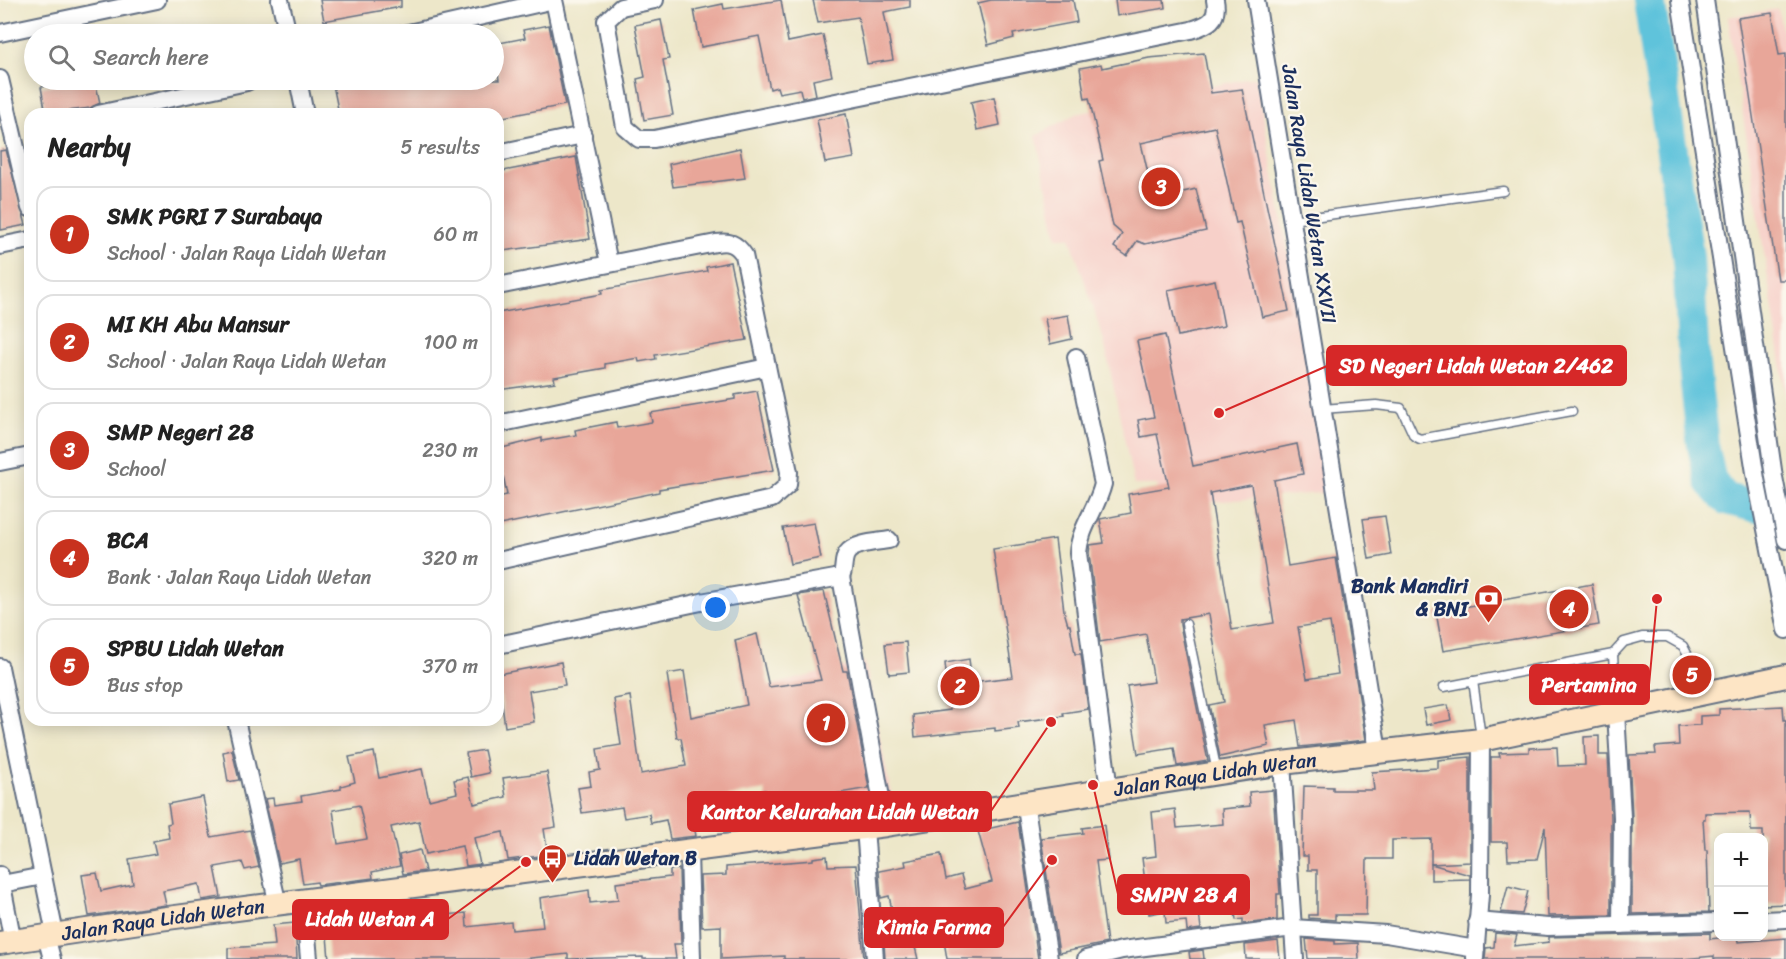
<!DOCTYPE html>
<meta charset="utf-8">
<style>
:root{--surface:#fff;--page:#f6f6f6;--text:#222;--muted:#767676;--line:#e0e0e0;--accent:#c8321e}
body{margin:0;font-family:Sriracha,sans-serif;background:var(--page);color:var(--text)}
.controls{position:absolute;right:18px;bottom:18px;display:grid;overflow:hidden;border-radius:12px;box-shadow:0 3px 15px #0003}
.controls button{width:54px;height:54px;display:grid;place-items:center;padding:0;border:0;border-bottom:2px solid var(--line);background:var(--surface);color:var(--text);font:30px sans-serif}
.you{position:absolute;left:716px;top:608px;width:21px;height:21px;margin:-15px;border:4px solid #fff;border-radius:50%;background:#1a73e8;box-shadow:0 0 0 9px #1a73e833}
.badge{display:grid;place-items:center;width:39px;height:39px;border-radius:50%;background:var(--accent);color:#fff;font-size:20px;font-weight:700}
.pin{position:absolute;translate:-50% -50%;border:3px solid #fff;box-shadow:0 2px 6px #0006}
.list{margin:0;padding:0;list-style:none}
h2{display:flex;justify-content:space-between;align-items:center;height:78px;margin:0;padding:0 24px;font-size:26px}
h2 small{font-size:20px;font-weight:400;color:var(--muted)}
.list li{display:grid;grid-template-columns:39px 1fr auto;gap:18px;align-items:center;box-sizing:border-box;height:96px;margin:0 12px 12px;padding:0 12px;border:2px solid var(--line);border-radius:18px}
.list b{display:block;font-size:22px;white-space:nowrap}
.list p{margin:0;font-size:20px;white-space:nowrap;color:var(--muted)}
.list em{font-size:20px;font-style:normal;color:var(--muted)}
.icon{flex:none;width:33px;height:33px;fill:none;stroke:currentColor;stroke-width:2;stroke-linecap:round;stroke-linejoin:round}
.map{position:relative;flex:none;width:1786px;height:959px;overflow:hidden}
.search{position:absolute;background:var(--surface);box-shadow:0 3px 15px #0003;left:24px;top:24px;width:480px;height:66px;display:flex;align-items:center;gap:15px;box-sizing:border-box;padding:0 21px;border-radius:33px;color:var(--muted);font-size:22px}
.panel{position:absolute;background:var(--surface);box-shadow:0 3px 15px #0003;left:24px;top:108px;width:480px;height:618px;border-radius:18px}
.map>svg:first-child{display:block}
</style>
<div class="map">
<svg width="1786" height="959" viewBox="0 0 1786 959">
<rect width="100%" height="100%" fill="#fbf7ec"/>
<filter id="ink" filterUnits="userSpaceOnUse"><feTurbulence type="fractalNoise" baseFrequency=".0167" numOctaves="2"/><feDisplacementMap in="SourceGraphic" scale="12" xChannelSelector="R" yChannelSelector="G"/><feConvolveMatrix kernelMatrix="1 2 1 2 8 2 1 2 1" color-interpolation-filters="sRGB"/></filter>
<filter id="wash" filterUnits="userSpaceOnUse"><feTurbulence type="fractalNoise" baseFrequency=".008" numOctaves="4" result="noise"/><feDisplacementMap in="SourceGraphic" scale="24" xChannelSelector="R" yChannelSelector="G"/><feGaussianBlur stdDeviation="1.35" result="paint"/><feColorMatrix in="noise" values="0 0 0 0 0 0 0 0 0 0 0 0 0 0 0 0 0 1.4 0 .05"/><feComposite in="paint" operator="in"/></filter>
<g filter="url(#wash)">
<rect width="100%" height="100%" fill="#ede7c9"/>
<g fill="#f7d0c9">
<path d="M1778,9L1786,50V396L1728,17Z"/>
<path d="M1256,77L1332,492L1161,506L1157,485H1134L1104,341L1070,237H1057L1036,136L1076,114Z"/>
<path d="M865,662L895,814L807,829L796,761L768,686Z"/>
</g>
<g fill="none" stroke-linecap="round" stroke-linejoin="round">
<path stroke="#5ec3db" stroke-width="32" d="M1649,0L1688,257L1694,366L1703,446L1711,482L1726,499L1758,507L1786,502"/>
</g>
<g id="blocks">
<g fill="#e8a699" fill-rule="evenodd">
<path d="M320,0H401V7L324,21Z"/>
<path d="M781,0L788,42L823,35L832,76L813,80L816,95L802,98L800,89L779,93L777,87L770,89L759,36L701,47L694,10L723,4L724,9Z"/>
<path d="M813,0H910V7L884,12L893,60L867,64L858,17L818,23Z"/>
<path d="M991,0H1073L1077,22L1013,34L1014,38L988,45L978,3Z"/>
<path d="M1115,0H1164L1165,8L1117,16Z"/>
<path d="M1772,13L1779,55L1786,54V280H1778L1738,18Z"/>
<path d="M661,20L669,59L663,60L673,115L644,120L637,79L645,77L635,25Z"/>
<path d="M549,25L565,105L498,118V114H339L332,80H499L494,44L525,38L523,30Z"/>
<path d="M1204,53L1211,93L1242,89L1289,311L1262,317L1240,222L1236,223L1215,127L1141,143L1154,199L1196,189L1206,231L1145,244L1137,241L1127,256L1114,247L1122,234L1113,226L1099,161L1103,160L1089,98L1085,99L1080,68L1101,64L1102,68L1149,58Z"/>
<path d="M82,80H95L100,103L90,108L46,114L41,87Z"/>
<path d="M994,97L1000,125L977,130L971,102Z"/>
<path d="M846,114L854,158L825,163L817,120Z"/>
<path d="M740,148L745,178L673,187L669,164Z"/>
<path d="M6,150L26,225L1,230L0,151Z"/>
<path d="M576,157L590,239L503,251L498,223V172Z"/>
<path d="M730,262L747,340L655,355L656,359L639,362L638,358L605,364V368L554,377L555,382L498,390V313L602,294L601,290L707,271L706,267Z"/>
<path d="M1215,280L1224,326L1178,336L1168,290Z"/>
<path d="M1068,315L1072,339L1050,344L1045,319Z"/>
<path d="M1165,335L1193,466L1297,444L1303,474L1274,480L1288,566L1336,558L1366,740L1300,747L1296,720L1265,725L1269,746L1220,757L1209,705L1224,702L1209,614L1180,619V625L1208,761L1177,766L1174,748L1138,754L1127,686L1154,682L1146,634L1100,642L1089,553L1090,545L1104,543L1100,519L1131,513L1128,494L1169,487L1157,434L1141,437L1138,420L1154,417L1137,341ZM1251,485L1274,623L1232,630L1210,493ZM1330,622L1338,674L1307,679L1298,627Z"/>
<path d="M757,391L774,470L659,489V492L500,525L498,497L507,495L498,449L542,438V441L576,435L575,430L616,422L617,428L652,422L650,413L735,399V395Z"/>
<path d="M1385,516L1391,555L1369,559L1363,519Z"/>
<path d="M814,523L821,558L790,564L783,528Z"/>
<path d="M1055,539L1064,611L1068,625H1070L1075,654H1081L1088,709L1063,713L1064,716L1018,722L1019,728L995,731V728L915,737L913,715L950,710L945,663L969,659L972,682L1013,677L993,549Z"/>
<path d="M1592,584L1599,625L1443,651L1436,612Z"/>
<path d="M824,591L843,671H847L869,788L828,795L830,806L769,817L765,790L690,803L696,836L670,839L666,820L651,823L649,814L624,818L622,807L582,813L578,788L591,786L589,772L600,770L597,749L621,745L614,699L630,696L641,774L686,766L681,738H677L667,674L684,671L691,717L747,705L735,640L757,634L769,687L821,680L798,595Z"/>
<path d="M906,642L909,672L889,674L885,644Z"/>
<path d="M561,662L565,685L529,691L534,722L505,727L498,674Z"/>
<path d="M1448,705L1451,720L1426,725L1423,709Z"/>
<path d="M1783,706L1784,720H1786V904L1764,905L1763,831H1751L1750,812L1705,813V819H1703L1705,850H1707L1709,912L1632,914V817L1629,755L1656,754L1655,747L1679,745L1678,726L1700,725V716L1719,715V709Z"/>
<path d="M1599,736V755H1608L1611,817V915L1548,916L1545,827L1537,859L1508,860L1507,842H1491V757H1500L1499,753L1529,752V748L1557,747L1558,766L1585,765L1584,737Z"/>
<path d="M232,750L239,780L228,782L223,752Z"/>
<path d="M484,750L489,773L471,777L466,753Z"/>
<path d="M374,752L379,778L422,769L429,800L457,793L454,780L468,777L474,804L506,797L503,778L547,772L556,827L544,829L548,855L508,860L503,832L474,838L480,864L466,866L462,846L426,854L419,821L391,827L400,866L372,872L373,878L318,885L317,882L303,884L299,859L279,863L265,799L273,798L274,805L302,801L301,796L341,789V786L355,782L349,757ZM359,805L367,839L338,844L333,810Z"/>
<path d="M1470,757V862L1431,864V839L1392,840V859H1367L1366,915H1335V920L1309,918V915H1317V870H1308V856H1302L1304,786L1333,787V790H1374L1372,772L1438,768V760Z"/>
<path d="M1273,790L1280,894H1277V920L1243,924V919L1236,920L1233,895L1229,896V892L1197,895L1201,929L1187,931L1186,921L1166,923L1165,911L1149,914L1142,858L1156,856L1152,812L1175,809L1177,828L1223,824L1222,809L1250,806L1249,792Z"/>
<path d="M203,797L211,837L250,830L259,867L245,870L242,862L215,867L221,897L202,900L199,884L163,891L166,905L89,916L82,875L97,873L101,891L133,884L129,859L156,854L153,841L169,838L167,824L171,823L168,804Z"/>
<path d="M1018,822L1038,959H947L942,929L912,935L918,959H885L883,926L895,924L889,896L881,898L879,871L906,866L905,861L941,854L946,879L961,875L965,889L992,882L978,831Z"/>
<path d="M1104,825L1108,860L1096,861L1107,943L1059,953L1041,838L1083,833L1082,828Z"/>
<path d="M420,850L425,871L403,874L399,855Z"/>
<path d="M827,856L828,866L856,865L864,959H784V956L721,959V926L702,927L700,876L726,875V867L813,860V858Z"/>
<path d="M1431,864L1470,875V879L1431,880Z"/>
<path d="M679,869L681,944H674L676,959H643V957L568,959V954L522,959H329L326,924L372,920V918L445,907L446,915L466,913L467,927L511,922L512,930L543,927L540,898L589,890L590,903L618,900L616,883L670,877V870Z"/>
<path d="M1508,886L1528,891L1522,914L1501,912Z"/>
<path d="M295,923L297,959H228V948L275,945L273,925Z"/>
<path d="M1495,933L1517,935L1514,946L1549,942V937L1710,933V939L1737,936L1738,942L1786,938V959H1714V956L1682,959H1485L1486,948L1494,947Z"/>
<path d="M1306,939L1335,941V944L1358,943L1359,959H1308Z"/>
<path d="M1278,941L1280,959H1246L1245,945Z"/>
<path d="M1203,950L1204,959H1190L1189,952Z"/>
</g>
</g>
</g>
<g filter="url(#ink)">
<use href="#blocks" fill-opacity="0" stroke="#646f83" stroke-width="1.5"/>
<g fill="none" stroke-linecap="round" stroke-linejoin="round">
<defs>
<g id="lane">
<path d="M1291,220L1503,191"/>
<path d="M1322,409L1376,405L1401,408L1414,436L1420,439L1572,411"/>
<path d="M1186,624L1217,772"/>
<path d="M1613,654L1616,710"/>
<path d="M1473,681L1481,737"/>
<path d="M1444,687L1613,654L1624,642L1642,637H1667L1683,646L1706,690"/>
</g>
<g id="street">
<path d="M280,0L288,34"/>
<path d="M554,0L609,263"/>
<path d="M655,0L621,7L606,21L625,127L639,139H654L1191,30C1208,25 1219,20 1215,0"/>
<path d="M1256,0L1378,751"/>
<path d="M1680,0L1756,479L1786,630"/>
<path d="M1705,0L1774,477L1786,540"/>
<path d="M0,33L157,0"/>
<path d="M404,34L554,0"/>
<path d="M0,79L30,208"/>
<path d="M298,80L305,114"/>
<path d="M98,114L247,82"/>
<path d="M498,153L583,135"/>
<path d="M0,246L30,240"/>
<path d="M498,286L716,243C729,241 736,243 744,255L789,472L788,485L772,499L498,561"/>
<path d="M1076,357L1103,484C1097,509 1080,527 1078,553L1109,790"/>
<path d="M498,424L767,367"/>
<path d="M0,462L30,456"/>
<path d="M498,645L701,602L841,577"/>
<path d="M0,667L55,934"/>
<path d="M1616,712L1622,817L1621,925"/>
<path d="M236,720L278,905"/>
<path d="M1282,763L1295,959"/>
<path d="M1025,801L1049,959"/>
<path d="M886,825L841,577C845,570 842,560 847,553C854,543 878,542 889,540"/>
<path d="M865,828L875,959"/>
<path d="M689,852L692,959"/>
<path d="M0,875L13,942"/>
<path d="M2,884L43,876"/>
<path d="M304,901L309,959"/>
<path d="M1764,920L1786,919"/>
<path d="M1477,921L1548,927L1718,922"/>
<path d="M46,936L52,959"/>
<path d="M1475,958L1480,895L1481,740"/>
<path d="M1086,959L1122,950L1293,928L1386,934L1476,949"/>
</g>
<g id="secondary">
<path id="s1" d="M0,943L160,919L886,825L1282,763L1481,740L1786,676"/>
</g>
</defs>
<use href="#lane" stroke="#646f83" stroke-width="11"/>
<use href="#street" stroke="#646f83" stroke-width="20"/>
<use href="#secondary" stroke="#646f83" stroke-width="26"/>
<use href="#lane" stroke="#fff" stroke-width="8"/>
<use href="#street" stroke="#fff" stroke-width="16"/>
<use href="#secondary" stroke="#fde5c5" stroke-width="22"/>
</g>
</g>
<defs>
<symbol id="bank-pin" viewBox="-11 -11 22 30"><path d="M0 17L-7.5 6A9.5 9.5 0 1 1 7.5 6Z" fill="#c8321e" stroke="#fbf7ec"/><path d="M-6-4H6V4H-6ZM0-2.3a2.3 2.3 0 1 0 0 4.6a2.3 2.3 0 1 0 0-4.6Z" fill="#fff"/></symbol>
<symbol id="bus-pin" viewBox="-11 -11 22 30"><path d="M0 17L-7.5 6A9.5 9.5 0 1 1 7.5 6Z" fill="#c8321e" stroke="#fbf7ec"/><path d="M-5-6H5V4H4V6H2V4H-2V6H-4V4H-5ZM-3.5-4V0h7V-4ZM-3.5 1.2v1.5H-2V1.2ZM2 1.2v1.5H3.5V1.2Z" fill="#fff"/></symbol>
</defs>
<g fill-rule="evenodd">
<use href="#bank-pin" x="1472" y="582" width="33" height="45"/>
<use href="#bus-pin" x="536" y="842" width="33" height="45"/>
</g>
<g text-anchor="middle" dominant-baseline="central" stroke-width="4.5" stroke-linejoin="round" paint-order="stroke">
<g font-size="20" fill="#1b2f5e" stroke="#fbf7ec">
<text transform="translate(1309 194) rotate(81)">Jalan Raya Lidah Wetan XXVII</text>
<text stroke="none"><textPath href="#s1" startOffset="1227">Jalan Raya Lidah Wetan</textPath></text>
<text stroke="none"><textPath href="#s1" startOffset="165">Jalan Raya Lidah Wetan</textPath></text>
</g>
<g font-size="20" font-weight="bold" fill="#1b2f5e" stroke="#fbf7ec" text-anchor="end">
<text x="1468" y="586">Bank Mandiri<tspan x="1468" dy="23">&amp; BNI</tspan></text>
<text x="574" y="858" text-anchor="start">Lidah Wetan B</text>
</g>
</g>
<path fill="none" stroke="#d62828" stroke-width="2" d="M1219 413L1327 366M1657 599L1649 685M1051 722L991 811M1093 785L1118 894M526 862L448 919M1052 860L1003 927"/>
<g fill="#d62828" stroke="#fbf7ec" stroke-width="2">
<circle cx="1219" cy="413" r="6"/>
<circle cx="1657" cy="599" r="6"/>
<circle cx="1051" cy="722" r="6"/>
<circle cx="1093" cy="785" r="6"/>
<circle cx="526" cy="862" r="6"/>
<circle cx="1052" cy="860" r="6"/>
</g>
<g fill="#d62828" stroke="#d62828" stroke-width="2">
<rect x="1327" y="346" width="299" height="39" rx="6"/>
<rect x="1530" y="665" width="119" height="39" rx="6"/>
<rect x="688" y="792" width="303" height="39" rx="6"/>
<rect x="1118" y="875" width="131" height="39" rx="6"/>
<rect x="293" y="900" width="155" height="39" rx="6"/>
<rect x="865" y="908" width="138" height="39" rx="6"/>
</g>
<g font-size="21" text-anchor="middle" font-weight="bold" fill="#fff">
<text x="1476" y="373">SD Negeri Lidah Wetan 2/462</text>
<text x="1589" y="692">Pertamina</text>
<text x="840" y="819">Kantor Kelurahan Lidah Wetan</text>
<text x="1184" y="902">SMPN 28 A</text>
<text x="370" y="926">Lidah Wetan A</text>
<text x="934" y="934">Kimia Farma</text>
</g>
</svg>
<div class="controls">
<button>+</button>
<button>−</button>
</div>
<div class="you"></div>
<div class="pin badge" style="left:826px;top:723px">1</div>
<div class="pin badge" style="left:960px;top:686px">2</div>
<div class="pin badge" style="left:1161px;top:187px">3</div>
<div class="pin badge" style="left:1569px;top:609px">4</div>
<div class="pin badge" style="left:1692px;top:675px">5</div>
<div class="search"><svg class="icon" aria-label="search" viewBox="0 0 24 24"><circle cx="10" cy="10" r="6"/><path d="M15 15l6 6"/></svg>Search here</div>
<section class="panel">
<h2>Nearby<small>5 results</small></h2>
<ul class="list">
<li><span class="badge">1</span><div><b>SMK PGRI 7 Surabaya</b><p>School · Jalan Raya Lidah Wetan</p></div><em>60 m</em></li>
<li><span class="badge">2</span><div><b>MI KH Abu Mansur</b><p>School · Jalan Raya Lidah Wetan</p></div><em>100 m</em></li>
<li><span class="badge">3</span><div><b>SMP Negeri 28</b><p>School</p></div><em>230 m</em></li>
<li><span class="badge">4</span><div><b>BCA</b><p>Bank · Jalan Raya Lidah Wetan</p></div><em>320 m</em></li>
<li><span class="badge">5</span><div><b>SPBU Lidah Wetan</b><p>Bus stop</p></div><em>370 m</em></li>
</ul>
</section>
</div>
